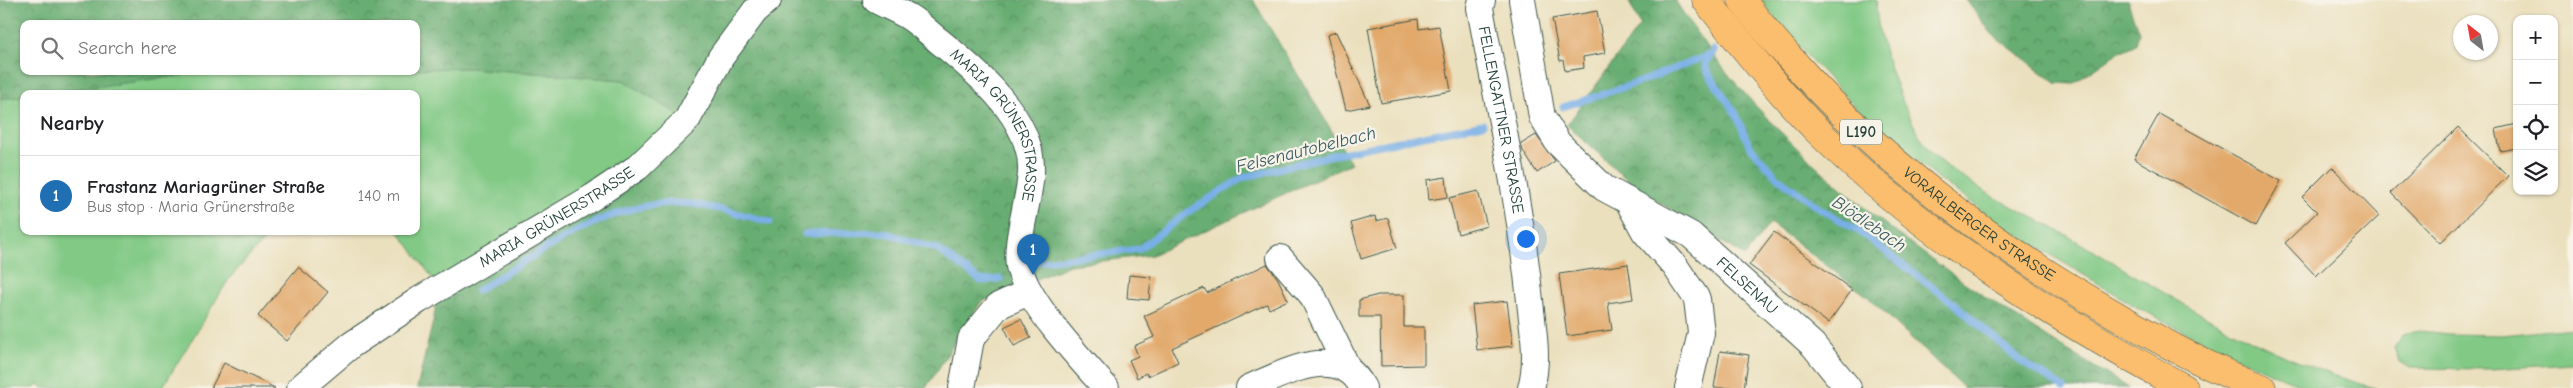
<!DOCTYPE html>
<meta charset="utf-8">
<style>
:root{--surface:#fff;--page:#f2f2f2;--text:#202124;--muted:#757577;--line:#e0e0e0;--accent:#1f6fb2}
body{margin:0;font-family:"Comic Neue",sans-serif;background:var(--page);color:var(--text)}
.controls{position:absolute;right:15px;top:15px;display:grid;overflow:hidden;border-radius:10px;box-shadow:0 1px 4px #0004}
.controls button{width:45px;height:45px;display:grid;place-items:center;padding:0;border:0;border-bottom:1px solid var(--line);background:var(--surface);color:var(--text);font:25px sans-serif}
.compass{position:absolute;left:2453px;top:15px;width:45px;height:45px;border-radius:50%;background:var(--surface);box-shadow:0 1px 4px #0004;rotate:329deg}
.you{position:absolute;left:1525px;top:238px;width:18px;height:18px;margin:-12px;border:4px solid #fff;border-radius:50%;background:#1a73e8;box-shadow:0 0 0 8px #1a73e833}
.badge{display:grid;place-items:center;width:32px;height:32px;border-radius:50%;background:var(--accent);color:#fff;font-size:16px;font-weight:700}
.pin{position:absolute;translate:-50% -41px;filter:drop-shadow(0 1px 2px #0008)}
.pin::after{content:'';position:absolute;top:26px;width:18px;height:15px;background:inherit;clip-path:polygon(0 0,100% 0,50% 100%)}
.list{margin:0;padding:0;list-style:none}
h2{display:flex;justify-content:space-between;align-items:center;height:65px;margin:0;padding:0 20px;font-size:21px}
h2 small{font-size:16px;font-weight:400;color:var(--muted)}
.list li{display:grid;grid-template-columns:32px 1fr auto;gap:15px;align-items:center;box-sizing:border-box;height:80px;padding:0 20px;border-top:1px solid var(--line)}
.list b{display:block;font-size:19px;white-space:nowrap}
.list p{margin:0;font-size:16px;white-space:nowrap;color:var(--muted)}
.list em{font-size:16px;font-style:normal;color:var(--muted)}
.icon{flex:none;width:28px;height:28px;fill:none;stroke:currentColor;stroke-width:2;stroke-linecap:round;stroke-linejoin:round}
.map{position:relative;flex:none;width:2573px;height:388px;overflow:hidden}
.search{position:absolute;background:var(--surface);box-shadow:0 1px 4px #0004;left:20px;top:20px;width:400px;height:55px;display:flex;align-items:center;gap:12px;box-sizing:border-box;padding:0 18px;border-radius:10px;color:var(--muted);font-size:19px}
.panel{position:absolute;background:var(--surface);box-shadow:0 1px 4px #0004;left:20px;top:90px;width:400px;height:145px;border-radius:10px}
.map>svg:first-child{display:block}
</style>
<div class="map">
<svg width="2573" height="388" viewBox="0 0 2573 388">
<defs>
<pattern id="forest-crowns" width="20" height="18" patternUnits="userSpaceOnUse" patternTransform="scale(1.25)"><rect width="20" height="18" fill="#68ad72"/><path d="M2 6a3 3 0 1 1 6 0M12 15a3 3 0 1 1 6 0" fill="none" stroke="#558e5e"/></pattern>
</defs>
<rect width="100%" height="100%" fill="#f7f3e8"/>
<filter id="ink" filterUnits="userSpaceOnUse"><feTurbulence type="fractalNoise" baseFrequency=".02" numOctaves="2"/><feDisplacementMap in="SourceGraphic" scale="10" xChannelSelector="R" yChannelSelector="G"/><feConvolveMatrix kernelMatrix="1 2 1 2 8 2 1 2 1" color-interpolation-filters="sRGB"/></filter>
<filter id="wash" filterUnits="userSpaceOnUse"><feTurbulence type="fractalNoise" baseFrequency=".0096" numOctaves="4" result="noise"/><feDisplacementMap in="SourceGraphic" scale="20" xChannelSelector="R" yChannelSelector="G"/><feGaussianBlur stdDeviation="1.12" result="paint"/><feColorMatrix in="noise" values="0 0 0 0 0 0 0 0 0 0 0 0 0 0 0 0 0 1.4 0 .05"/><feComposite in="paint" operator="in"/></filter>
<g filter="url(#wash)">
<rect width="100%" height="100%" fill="#ebe0be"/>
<g fill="#81c985" stroke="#50835c">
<path d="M1761,0H1877C1871,30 1910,132 1933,154C1971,190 2023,210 2068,236C2166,293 2266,360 2376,388H2309L2275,375L2191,335L2137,307L2008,229L1936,177L1858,109L1793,41Z"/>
<path d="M471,68L623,80L687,120L439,287L398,231H416V94H43L197,73L416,71V69Z"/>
<path d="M24,96V231H272L229,279L162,388H43L38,383L35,388H0V99Z"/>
<path d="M2573,328V364L2490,369L2410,368L2399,361L2394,348L2403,335L2419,331L2449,334L2502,335Z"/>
</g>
<g fill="url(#forest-crowns)" stroke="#447553">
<path d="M0,0H1253L1351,163L1152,255L1070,265L981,302L926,388H417L434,317L439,287L686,119L623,80L471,68L416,69V24H24V71H298L197,73L43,94H24V96L0,99Z"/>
<path d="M1628,0H1675C1778,167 1964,288 2129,388H1964L1867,296L1770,223L1745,256L1635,187L1567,125L1640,25Z"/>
<path d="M1966,0H2127L2139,32L2136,44L2114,55L2073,84L2056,83L1992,34Z"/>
</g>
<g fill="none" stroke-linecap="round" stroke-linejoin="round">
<g stroke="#79afe7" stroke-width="7">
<path d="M1714,50L1705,65L1707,71L1736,114L1749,145L1777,177L1821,209L1857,230L1956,305L2020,361L2064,388"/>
<path d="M1563,107L1637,83L1712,54"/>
<path d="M805,234L883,232L937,249L981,281L1000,279"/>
<path d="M1036,262L1139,249L1188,212L1242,178L1336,154L1483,124"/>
<path d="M478,290C536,255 604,204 673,203C701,202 742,215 770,222"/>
</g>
</g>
<g id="blocks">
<g fill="#e2a96a">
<path d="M1597,11L1605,53L1583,57L1584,68L1565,71L1563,60L1560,61L1552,19Z"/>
<path d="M1418,19L1419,29L1439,26L1451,91L1381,103L1368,28Z"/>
<path d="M1336,32L1370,105L1346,110L1327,35Z"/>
<path d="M2159,114L2281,181L2256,226L2134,159Z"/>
<path d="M2517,124V148L2500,151L2496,129Z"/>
<path d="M2458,127L2508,176L2440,243L2391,193Z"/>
<path d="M1536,135L1555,161L1537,173L1523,151L1521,144Z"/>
<path d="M2332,167L2379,216L2316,276L2285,243L2317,212L2302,197Z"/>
<path d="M1446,177L1448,197L1429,200L1427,180Z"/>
<path d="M1478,191L1487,226L1458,234L1449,198Z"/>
<path d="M1375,216L1376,221L1388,218L1397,248L1361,259L1351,223Z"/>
<path d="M1774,232L1852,290L1828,323L1749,265Z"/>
<path d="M1267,264L1278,279L1288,300L1269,309L1267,304L1172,348L1178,362L1148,376L1146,373L1137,378L1129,360L1138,356L1134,346L1154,337L1144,316L1204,288L1207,293Z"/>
<path d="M1628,264L1633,299L1608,303L1612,330L1567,336L1559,274Z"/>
<path d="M298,267L328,292L287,341L258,316Z"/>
<path d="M1129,275L1151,277L1149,300L1127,298Z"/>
<path d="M1378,295H1404V327H1424V365L1381,366L1380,317H1359V300Z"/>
<path d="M1507,301L1513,346L1477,350L1472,305Z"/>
<path d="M1021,319L1031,338L1014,346L1004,327Z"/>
<path d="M1720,351L1749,355L1744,388H1714Z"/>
<path d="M224,363L275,388H211Z"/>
</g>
</g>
</g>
<g filter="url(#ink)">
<use href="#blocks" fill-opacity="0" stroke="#3e5549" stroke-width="1"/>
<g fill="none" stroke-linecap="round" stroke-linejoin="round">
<defs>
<g id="street">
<path id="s1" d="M876,0C887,6 899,11 909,17C920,24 929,33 939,41C976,71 1034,119 1031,172C1030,199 1013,247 1020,270C1029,304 1081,360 1106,388"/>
<path id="s2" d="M1482,0L1480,8C1498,105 1520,202 1530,301C1533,331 1539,359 1531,388"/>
<path id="s3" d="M1522,0L1542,117L1558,143L1604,188L1691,235L1813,345L1848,388"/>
<path d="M1628,201L1645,232L1675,266L1697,299L1701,333L1688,388"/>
<path d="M1280,258L1312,295L1349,371"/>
<path id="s4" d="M300,388L351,345L419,300L593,197L638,167L687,120L721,57L755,11L768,0"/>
<path d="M962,388L971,339L998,306L1028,292"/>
<path d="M1249,388C1283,374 1339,341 1363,388"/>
</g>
<g id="primary">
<path d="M1706,0C1744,48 1783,98 1827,140C1933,242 2056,318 2184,388"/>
<path id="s5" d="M1742,0C1756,20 1773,39 1790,58C1880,161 1989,241 2107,310C2157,339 2208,368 2262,388"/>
</g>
</defs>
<use href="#street" stroke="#3e5549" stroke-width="28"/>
<use href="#primary" stroke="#3e5549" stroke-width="29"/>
<use href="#street" stroke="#fff" stroke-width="26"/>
<use href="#primary" stroke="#fbbd6e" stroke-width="28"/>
</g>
</g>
<g text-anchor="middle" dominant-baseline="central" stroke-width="4.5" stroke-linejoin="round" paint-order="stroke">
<rect fill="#f7f3e8" stroke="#60746a" stroke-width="1" x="1840" y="119.5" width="42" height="25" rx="4"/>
<g font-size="15" font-weight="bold" fill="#1f3d34">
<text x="1861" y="132">L190</text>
</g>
<g font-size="16" fill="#1f3d34" stroke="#f7f3e8">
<text stroke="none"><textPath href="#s2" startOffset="122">FELLENGATTNER STRASSE</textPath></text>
<text stroke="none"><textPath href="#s1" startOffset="182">MARIA GRÜNERSTRASSE</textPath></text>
<text stroke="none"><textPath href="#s4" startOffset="309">MARIA GRÜNERSTRASSE</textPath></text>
<text stroke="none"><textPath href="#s5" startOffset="328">VORARLBERGER STRASSE</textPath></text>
<text stroke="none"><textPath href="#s3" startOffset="388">FELSENAU</textPath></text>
</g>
<g font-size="18" font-style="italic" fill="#365a61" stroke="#f7f3e8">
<text transform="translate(1306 150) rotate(-14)">Felsenautobelbach</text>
<text transform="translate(1869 224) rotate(34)">Blödlebach</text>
</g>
</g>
</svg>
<div class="controls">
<button>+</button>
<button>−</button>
<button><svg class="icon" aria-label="locate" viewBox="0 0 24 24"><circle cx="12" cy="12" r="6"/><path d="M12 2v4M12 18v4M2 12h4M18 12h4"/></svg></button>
<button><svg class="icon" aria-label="layers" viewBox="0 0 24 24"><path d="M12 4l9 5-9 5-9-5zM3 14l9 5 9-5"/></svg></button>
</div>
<svg class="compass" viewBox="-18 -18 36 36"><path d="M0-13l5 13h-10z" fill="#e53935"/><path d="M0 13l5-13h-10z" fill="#757577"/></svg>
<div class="you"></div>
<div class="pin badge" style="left:1033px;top:275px">1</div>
<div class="search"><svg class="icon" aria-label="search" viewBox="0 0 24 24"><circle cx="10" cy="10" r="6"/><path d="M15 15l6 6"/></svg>Search here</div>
<section class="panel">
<h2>Nearby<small></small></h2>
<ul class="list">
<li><span class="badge">1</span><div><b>Frastanz Mariagrüner Straße</b><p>Bus stop · Maria Grünerstraße</p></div><em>140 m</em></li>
</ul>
</section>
</div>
